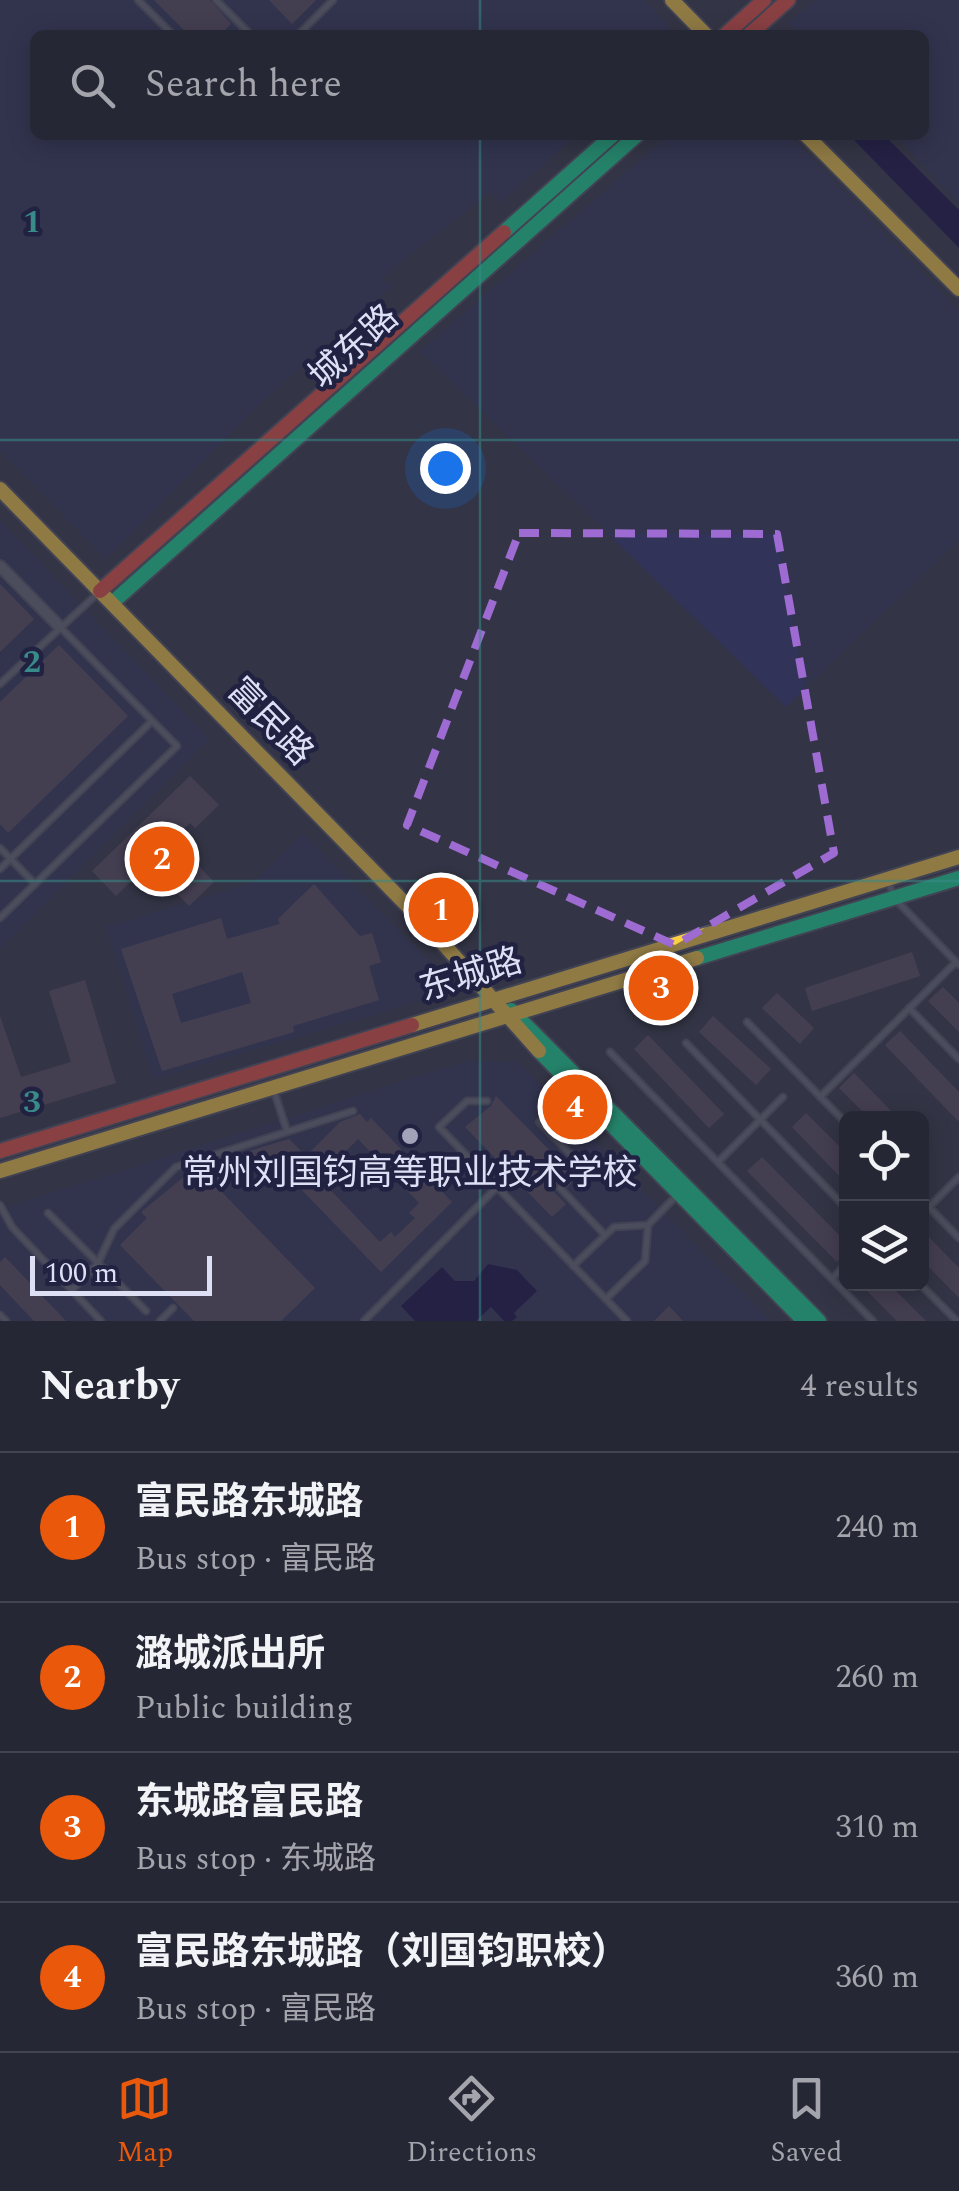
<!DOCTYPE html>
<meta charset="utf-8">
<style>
:root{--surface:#262734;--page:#323340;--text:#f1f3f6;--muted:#a4a5ac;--line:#42444f;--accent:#ea580c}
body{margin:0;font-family:Spectral,"Noto Sans SC",serif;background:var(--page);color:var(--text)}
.controls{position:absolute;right:30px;bottom:30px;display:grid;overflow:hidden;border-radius:15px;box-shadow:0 5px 25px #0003}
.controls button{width:90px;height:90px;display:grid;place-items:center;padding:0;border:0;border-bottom:2px solid var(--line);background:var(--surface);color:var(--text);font:50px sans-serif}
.scale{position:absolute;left:30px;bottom:25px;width:182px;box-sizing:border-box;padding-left:10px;border:5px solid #dddff5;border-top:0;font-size:28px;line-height:35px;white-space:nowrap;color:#dddff5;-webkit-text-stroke:8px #212242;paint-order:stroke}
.you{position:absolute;left:445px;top:468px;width:35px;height:35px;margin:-25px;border:8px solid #fff;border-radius:50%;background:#1a73e8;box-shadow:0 0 0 15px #1a73e833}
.badge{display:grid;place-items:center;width:65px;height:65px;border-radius:50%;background:var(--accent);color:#fff;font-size:32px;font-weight:700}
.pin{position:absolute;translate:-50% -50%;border:5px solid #fff;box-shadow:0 2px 10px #0006}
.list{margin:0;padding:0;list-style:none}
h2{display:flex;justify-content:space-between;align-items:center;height:130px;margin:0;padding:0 40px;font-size:42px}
h2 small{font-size:32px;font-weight:400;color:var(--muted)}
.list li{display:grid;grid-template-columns:65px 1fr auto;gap:30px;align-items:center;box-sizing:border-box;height:150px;padding:0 40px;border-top:2px solid var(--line)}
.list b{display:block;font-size:38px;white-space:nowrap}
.list p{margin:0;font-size:32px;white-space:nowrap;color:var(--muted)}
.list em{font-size:32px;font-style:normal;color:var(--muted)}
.icon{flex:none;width:55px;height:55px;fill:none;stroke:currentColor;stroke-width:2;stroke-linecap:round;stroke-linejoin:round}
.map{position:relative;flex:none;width:959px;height:1321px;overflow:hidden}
.search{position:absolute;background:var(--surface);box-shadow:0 5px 25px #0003;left:30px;right:30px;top:30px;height:110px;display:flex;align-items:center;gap:25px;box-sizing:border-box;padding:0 35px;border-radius:15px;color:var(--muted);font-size:38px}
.sheet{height:730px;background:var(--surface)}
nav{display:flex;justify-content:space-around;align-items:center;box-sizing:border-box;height:140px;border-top:2px solid var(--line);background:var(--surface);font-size:28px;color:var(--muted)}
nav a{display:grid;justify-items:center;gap:5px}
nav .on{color:var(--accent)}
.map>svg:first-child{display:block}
</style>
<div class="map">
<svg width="959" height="1321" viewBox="0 0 959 1321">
<rect width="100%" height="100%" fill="#333446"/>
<g fill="#323359">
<path d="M0,0H645L676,35H35V135H577L500,203L490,192L380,279L393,285L262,402L106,559L0,451Z"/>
<path d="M815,0H959V204L895,135H924V35H801L789,23Z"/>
<path d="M669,135H789L959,311V540L786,707L420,351Z"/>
<path d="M0,520L209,739L0,949Z"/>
<path d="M303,833L433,965L432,998L153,1079L106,927L254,882Z"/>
<path d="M469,1060L518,1062L770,1321H0V1209Z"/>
</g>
<g fill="#160b45">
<path d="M849,135H884L959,210V248Z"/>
<path d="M488,1264L517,1270L537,1291L514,1313L517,1317L512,1321H504L491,1307L476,1321H415L401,1306L442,1267L455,1281H474Z"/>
</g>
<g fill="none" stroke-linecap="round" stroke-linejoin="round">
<path stroke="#160b45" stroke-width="4" d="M779,34V35"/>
</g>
<g fill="#5a4b60" fill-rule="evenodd">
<path d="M154,0H210L231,24L220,35H189Z"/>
<path d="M269,0H316L292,24Z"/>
<path d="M0,584L34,619L0,652Z"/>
<path d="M59,645L128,716L8,833L0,824V702Z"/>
<path d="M190,776L219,805L195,828L190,823L173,839L214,882L189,906L149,864L116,896L92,871Z"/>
<path d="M314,884L360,936L372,933L381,962L369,966L379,1000L293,1026L294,1032L162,1071L121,949L221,918L227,939L280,924L278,919ZM242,972L251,1003L181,1023L172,994Z"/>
<path d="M912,952L920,976L812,1011L805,988Z"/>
<path d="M85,980L116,1083L0,1118V1016L21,1077L71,1062L49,991Z"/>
<path d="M943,987L959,1003V1032L928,1001Z"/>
<path d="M777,993L814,1028L800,1044L762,1008Z"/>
<path d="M713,1016L771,1069L756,1085L699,1032Z"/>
<path d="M900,1031L959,1092V1122L885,1045Z"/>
<path d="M648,1035L724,1114L709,1128L634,1049Z"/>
<path d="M854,1073L898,1118H869L839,1088Z"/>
<path d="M496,1096L569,1170L552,1190L566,1204L552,1217L465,1127L491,1106Z"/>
<path d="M806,1113L846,1153V1183L792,1127Z"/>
<path d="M360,1114L367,1122L371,1118L452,1202L381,1272L275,1162L214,1184L315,1288L281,1321H194L120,1245L147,1218L141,1212L196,1167L289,1139L306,1156L340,1122ZM358,1139L419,1203L409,1213L415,1218L395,1237L391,1232L380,1242L319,1178Z"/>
<path d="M762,1157L846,1242V1252L837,1262L747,1171Z"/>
<path d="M922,1230L959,1268V1298L922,1260Z"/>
<path d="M5,1257L66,1321H34L0,1285V1262Z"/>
<path d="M860,1284H889L926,1321H897Z"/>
<path d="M669,1306L683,1321H654Z"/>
</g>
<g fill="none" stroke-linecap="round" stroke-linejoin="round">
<defs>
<g id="lane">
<path d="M138,0L173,35"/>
<path d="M216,0L251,35"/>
<path d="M298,35L333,0"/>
<path d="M0,684L97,594"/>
<path d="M0,848L35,884"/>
<path d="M0,869L152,721"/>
<path d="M888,880L894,898L959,965"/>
<path d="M0,918L177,746L59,626"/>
<path d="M909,1008L959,1059"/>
<path d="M747,1022L846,1123"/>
<path d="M686,1043L846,1208"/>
<path d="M610,1052L873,1321"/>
<path d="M274,1091L287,1131"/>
<path d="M820,1097L956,962"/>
<path d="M487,1101H467L439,1127L627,1321"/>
<path d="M539,1122L582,1166L560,1188L605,1235"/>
<path d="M718,1162L783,1097"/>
<path d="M922,1200L959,1238"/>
<path d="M0,1205L12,1227L101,1321"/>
<path d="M929,1207L959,1177"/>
<path d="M48,1213L146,1311"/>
<path d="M573,1266L614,1227L648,1225"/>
<path d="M832,1279L846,1264"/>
<path d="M920,1284L957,1321"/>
<path d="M72,1290L98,1263L114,1229L176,1167L353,1111"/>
<path d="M606,1299L645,1261L648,1225L677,1195"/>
<path d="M0,1315L6,1321"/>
<path d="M160,1321L173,1308"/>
<path d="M364,1321L497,1187"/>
</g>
<path id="street" d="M0,566L59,626"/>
<g id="fast">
<path d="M504,232L613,135"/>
<path d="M112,603L637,135"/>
<path d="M697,958L959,878"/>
<path d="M511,1010L819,1321"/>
<path d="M539,1051L804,1321"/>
</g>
<g id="slow">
<path d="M672,0L706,35"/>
<path d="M806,135L959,289"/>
<path d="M0,489L431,930L539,1051"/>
<path d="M412,1025L959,857"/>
<path d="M0,1171L697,958"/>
</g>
<g id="jam">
<path d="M725,35L764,0"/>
<path d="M749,35L788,0"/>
<path d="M100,591L504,232"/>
<path d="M0,1151L412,1025"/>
</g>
</defs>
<use href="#lane" stroke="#535364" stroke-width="9"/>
<use href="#street" stroke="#535364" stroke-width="14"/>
<use href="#fast" stroke="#535364" stroke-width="18"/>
<use href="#slow" stroke="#535364" stroke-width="18"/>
<use href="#jam" stroke="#535364" stroke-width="18"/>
<use href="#lane" stroke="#696a78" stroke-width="5"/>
<use href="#street" stroke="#696a78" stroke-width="10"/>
<use href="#fast" stroke="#16e098" stroke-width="14"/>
<use href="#slow" stroke="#ffcf43" stroke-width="14"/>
<use href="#jam" stroke="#f24e42" stroke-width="14"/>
</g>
<path d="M0 0H959V1321H0ZM519,533L777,534L834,853L675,945L407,825Z" fill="#333446" fill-opacity=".55" fill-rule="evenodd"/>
<path fill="none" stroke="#9d6bd2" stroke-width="8" stroke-dasharray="20 12" stroke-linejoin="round" d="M519,533L777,534L834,853L675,945L407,825Z"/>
<path fill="none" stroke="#388b89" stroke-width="2.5" stroke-opacity="0.55" d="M480,0V35M480,135V1321M0,440H959M0,881H959"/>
<circle fill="#a2a3b8" stroke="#212242" stroke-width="4" cx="410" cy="1136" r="10"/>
<g text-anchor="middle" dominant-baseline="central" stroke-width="9" stroke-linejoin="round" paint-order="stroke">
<g font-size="35" fill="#dddff5" stroke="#212242">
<text transform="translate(354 347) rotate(-42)">城东路</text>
<text transform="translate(270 722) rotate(46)">富民路</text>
<text transform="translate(471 975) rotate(-17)">东城路</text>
</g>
<g font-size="35" fill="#dddff5" stroke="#212242">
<text x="410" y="1173">常州刘国钧高等职业技术学校</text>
</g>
</g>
<g font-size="32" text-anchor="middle" font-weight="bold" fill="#388b89" stroke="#212242" stroke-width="9" stroke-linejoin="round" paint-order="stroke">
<text x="32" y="232">1</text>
<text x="32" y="672">2</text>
<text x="32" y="1112">3</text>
</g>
</svg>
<div class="controls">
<button><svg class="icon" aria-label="locate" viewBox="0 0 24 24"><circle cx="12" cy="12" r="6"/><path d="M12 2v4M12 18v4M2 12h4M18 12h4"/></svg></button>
<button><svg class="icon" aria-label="layers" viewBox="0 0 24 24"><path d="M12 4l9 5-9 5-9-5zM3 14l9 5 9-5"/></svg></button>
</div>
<div class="scale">100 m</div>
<div class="you"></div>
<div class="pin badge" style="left:441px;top:910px">1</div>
<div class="pin badge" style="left:162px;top:859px">2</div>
<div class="pin badge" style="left:661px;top:988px">3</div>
<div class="pin badge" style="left:575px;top:1107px">4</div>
<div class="search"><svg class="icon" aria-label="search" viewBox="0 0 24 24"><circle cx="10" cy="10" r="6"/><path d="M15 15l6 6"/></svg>Search here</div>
</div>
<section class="sheet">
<h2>Nearby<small>4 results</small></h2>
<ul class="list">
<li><span class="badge">1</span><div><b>富民路东城路</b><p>Bus stop · 富民路</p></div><em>240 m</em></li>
<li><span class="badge">2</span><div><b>潞城派出所</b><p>Public building</p></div><em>260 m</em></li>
<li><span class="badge">3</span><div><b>东城路富民路</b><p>Bus stop · 东城路</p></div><em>310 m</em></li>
<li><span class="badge">4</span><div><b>富民路东城路（刘国钧职校）</b><p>Bus stop · 富民路</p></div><em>360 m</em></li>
</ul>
</section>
<nav>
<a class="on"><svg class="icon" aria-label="map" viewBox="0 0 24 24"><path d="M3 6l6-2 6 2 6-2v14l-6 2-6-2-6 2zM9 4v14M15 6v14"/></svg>Map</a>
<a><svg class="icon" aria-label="directions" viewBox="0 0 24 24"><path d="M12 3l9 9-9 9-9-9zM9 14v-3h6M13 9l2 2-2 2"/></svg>Directions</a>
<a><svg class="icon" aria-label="saved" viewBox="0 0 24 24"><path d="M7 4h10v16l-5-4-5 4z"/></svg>Saved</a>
</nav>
